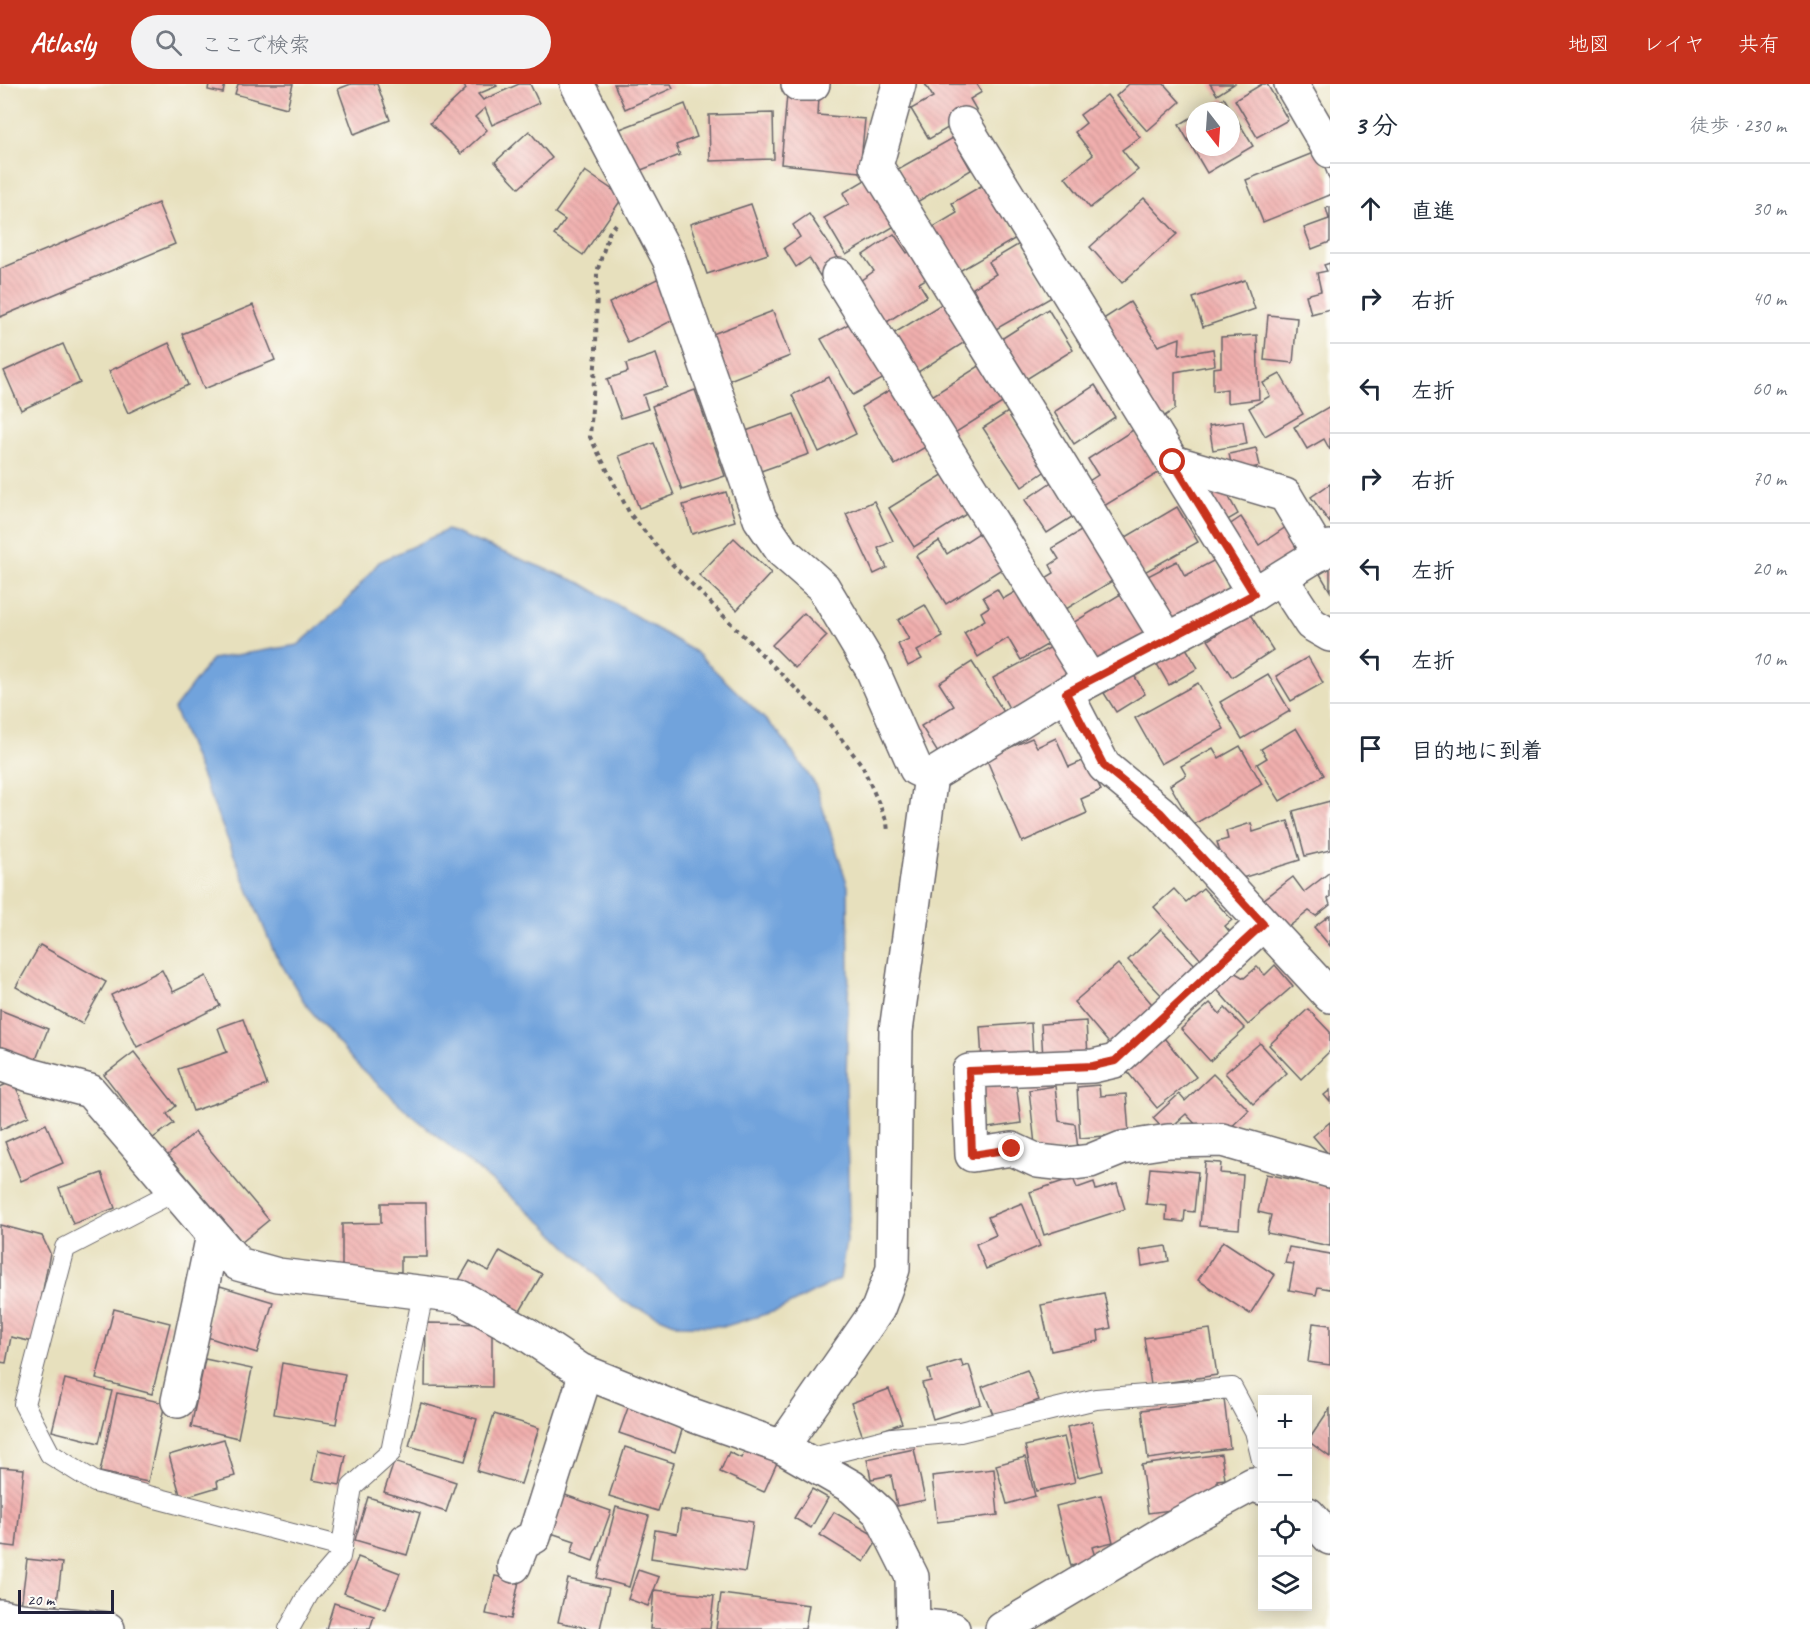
<!DOCTYPE html>
<html lang="ja">
<meta charset="utf-8">
<style>
:root{--surface:#fff;--page:#f2f2f3;--text:#1f2937;--muted:#747a83;--line:#e0e1e3;--accent:#c8321e}
body{margin:0;font-family:Caveat,"Klee One",sans-serif;background:var(--page);color:var(--text)}
.controls{position:absolute;right:18px;bottom:18px;display:grid;overflow:hidden;border-radius:0px;box-shadow:0 3px 15px #0003}
.controls button{width:54px;height:54px;display:grid;place-items:center;padding:0;border:0;border-bottom:2px solid var(--line);background:var(--surface);color:var(--text);font:30px sans-serif}
.compass{position:absolute;left:1186px;top:18px;width:54px;height:54px;border-radius:50%;background:var(--surface);box-shadow:0 3px 15px #0003;rotate:163deg}
.scale{position:absolute;left:18px;bottom:15px;width:96px;box-sizing:border-box;padding-left:6px;border:3px solid #22223b;border-top:0;font-size:16px;line-height:21px;white-space:nowrap;color:#22223b;-webkit-text-stroke:4px #fdfcf7;paint-order:stroke}
.stop{position:absolute;width:18px;height:18px;margin:-14px;border:4px solid #c8321e;border-radius:50%;background:#fff}
.stop.end{background:#c8321e;border-color:#fff;box-shadow:0 2px 6px #0008}
.list{margin:0;padding:0;list-style:none}
h2{display:flex;justify-content:space-between;align-items:center;height:78px;margin:0;padding:0 24px;font-size:26px}
h2 small{font-size:20px;font-weight:400;color:var(--muted)}
.list li{display:grid;grid-template-columns:39px 1fr auto;gap:18px;align-items:center;box-sizing:border-box;height:90px;padding:0 24px;border-top:2px solid var(--line)}
.list b{display:block;font-size:22px;white-space:nowrap}
.list em{font-size:20px;font-style:normal;color:var(--muted)}
.icon{flex:none;width:33px;height:33px;fill:none;stroke:currentColor;stroke-width:2;stroke-linecap:round;stroke-linejoin:round}
.map{position:relative;flex:none;width:1330px;height:1545px;overflow:hidden}
header{display:flex;align-items:center;gap:36px;box-sizing:border-box;height:84px;padding:0 30px;background:var(--accent);color:#fff}
header strong{font-size:28px}
nav{display:flex;gap:33px;margin-inline-start:auto;font-size:21px}
.search{width:420px;height:54px;background:var(--page);display:flex;align-items:center;gap:15px;box-sizing:border-box;padding:0 21px;border-radius:33px;color:var(--muted);font-size:22px}
main{display:flex}
aside{flex:1;background:var(--surface)}
.map>svg:first-child{display:block}
</style>
<header>
<strong>Atlasly</strong>
<div class="search"><svg class="icon" aria-label="search" viewBox="0 0 24 24"><circle cx="10" cy="10" r="6"/><path d="M15 15l6 6"/></svg>ここで検索</div>
<nav><a>地図</a><a>レイヤ</a><a>共有</a></nav>
</header>
<main>
<div class="map">
<svg width="1330" height="1545" viewBox="0 0 1330 1545">
<defs>
<pattern id="building-back-hatch" width="6" height="6" patternUnits="userSpaceOnUse" patternTransform="scale(1.5)"><rect width="6" height="6" fill="#f0afad"/><path d="M-1 5l2 2M0 0l6 6M5-1l2 2" fill="none" stroke="#ce9696"/></pattern>
</defs>
<rect width="100%" height="100%" fill="#fdfcf7"/>
<filter id="ink" filterUnits="userSpaceOnUse"><feTurbulence type="fractalNoise" baseFrequency=".0167" numOctaves="2"/><feDisplacementMap in="SourceGraphic" scale="12" xChannelSelector="R" yChannelSelector="G"/><feConvolveMatrix kernelMatrix="1 2 1 2 8 2 1 2 1" color-interpolation-filters="sRGB"/></filter>
<filter id="wash" filterUnits="userSpaceOnUse"><feTurbulence type="fractalNoise" baseFrequency=".008" numOctaves="4" result="noise"/><feDisplacementMap in="SourceGraphic" scale="24" xChannelSelector="R" yChannelSelector="G"/><feGaussianBlur stdDeviation="1.35" result="paint"/><feColorMatrix in="noise" values="0 0 0 0 0 0 0 0 0 0 0 0 0 0 0 0 0 1.4 0 .05"/><feComposite in="paint" operator="in"/></filter>
<g filter="url(#wash)">
<rect width="100%" height="100%" fill="#e7e0bd"/>
<path fill="#71a3dc" stroke="#4a628c" stroke-width="1.5" d="M447,446L581,499L697,569L779,649L815,700L848,802L849,883L846,996L849,1137L840,1195L779,1226L726,1242L679,1241L622,1217L544,1140L408,1028L356,980L306,921L274,868L174,625L212,575L298,561L341,523L379,478Z"/>
<g id="blocks">
<g fill="url(#building-back-hatch)">
<path d="M209,0H225L223,9L208,6Z"/>
<path d="M238,0H293L287,24L235,10Z"/>
<path d="M351,0H377L390,36L354,50L338,5Z"/>
<path d="M463,0H496L497,2L478,10L483,16L519,0H530L539,19L492,41L485,24L475,33L487,46L461,70L430,39L466,5Z"/>
<path d="M614,0H671L673,4L625,25Z"/>
<path d="M925,0H977L982,8L970,15L977,27L929,55L911,25L933,13Z"/>
<path d="M1129,0H1164L1180,18L1147,47L1116,12Z"/>
<path d="M1210,0H1234L1217,11Z"/>
<path d="M1262,0H1267L1288,36L1257,53L1235,16Z"/>
<path d="M787,10L819,13L818,31L865,35L860,88L781,80Z"/>
<path d="M1107,11L1140,53L1122,66L1138,86L1090,124L1065,93L1093,71L1075,48L1086,39L1080,31Z"/>
<path d="M1224,14L1253,62L1207,89L1179,41L1195,31V63H1231V27H1203Z"/>
<path d="M685,20L697,53L676,61L680,71L636,88L620,45Z"/>
<path d="M773,29L774,75L710,77L709,31Z"/>
<path d="M529,47L552,74L519,104L495,78Z"/>
<path d="M953,54L971,86L917,118L898,85Z"/>
<path d="M1318,67L1330,97V111L1263,138L1246,96Z"/>
<path d="M585,87L623,113L583,171L554,151L565,136L555,129Z"/>
<path d="M870,93L898,140L846,171L824,134L849,120L843,109Z"/>
<path d="M986,99L1018,153L956,189L930,145L957,129L952,119Z"/>
<path d="M1144,114L1177,150L1122,199L1090,163Z"/>
<path d="M158,119L175,160L0,233V185Z"/>
<path d="M751,120L768,170L707,190L690,140Z"/>
<path d="M1330,123V158L1312,165L1304,144L1329,135L1326,124Z"/>
<path d="M809,130L841,178L820,192L809,174L796,183L784,164L800,153L793,141Z"/>
<path d="M894,150L907,169L913,165L931,192L919,199L927,212L884,240L857,199L874,187L863,171Z"/>
<path d="M1021,159L1052,213L996,245L973,204L996,190L989,178Z"/>
<path d="M1330,179V225L1311,230L1306,211L1321,207L1317,189L1327,187L1324,181Z"/>
<path d="M663,192L683,231L628,259L609,219Z"/>
<path d="M1245,196L1255,225L1203,243L1193,214Z"/>
<path d="M948,216L971,254L912,292L888,253Z"/>
<path d="M1130,218L1158,262L1180,254L1179,271L1213,265L1215,281L1175,288V325L1160,335L1097,239Z"/>
<path d="M253,221L275,276L204,305L182,250Z"/>
<path d="M1048,225L1073,266L1020,299L995,259Z"/>
<path d="M773,227L790,272L727,297L710,251Z"/>
<path d="M1268,231L1297,234L1293,279L1264,276Z"/>
<path d="M856,236L888,292L853,311L821,255Z"/>
<path d="M1257,251L1259,315L1227,319V305L1213,307V284L1221,283V253Z"/>
<path d="M169,259L188,301L128,329L109,287Z"/>
<path d="M63,260L80,299L21,326L4,287Z"/>
<path d="M656,270L667,303L643,311L648,325L621,334L607,295L628,288L626,280Z"/>
<path d="M984,279L1007,316L950,352L927,315Z"/>
<path d="M1280,290L1303,330L1265,352L1249,324L1270,312L1263,299Z"/>
<path d="M829,293L856,350L819,368L792,311Z"/>
<path d="M1095,301L1115,333L1074,360L1054,328Z"/>
<path d="M893,304L927,362L895,381L861,323Z"/>
<path d="M695,306L725,392L682,406L652,322Z"/>
<path d="M1330,322V366L1324,355L1307,365L1294,343Z"/>
<path d="M1008,328L1047,386L1022,403L983,344Z"/>
<path d="M794,330L809,370L761,387L746,347Z"/>
<path d="M1243,337L1247,360L1213,366L1209,342Z"/>
<path d="M1133,346L1160,388L1104,422L1089,397L1098,391L1088,375Z"/>
<path d="M654,359L674,411L639,424L619,372Z"/>
<path d="M1256,364L1260,382L1233,388L1229,370Z"/>
<path d="M944,390L968,429L914,463L889,424Z"/>
<path d="M1219,395L1238,430L1219,441L1199,407Z"/>
<path d="M1053,397L1075,431L1047,449L1025,416Z"/>
<path d="M1330,400V439L1311,413Z"/>
<path d="M726,408L735,437L692,450L683,421Z"/>
<path d="M874,417L893,457L878,464L887,484L874,490L846,430Z"/>
<path d="M1177,423L1198,458L1141,490L1121,456Z"/>
<path d="M1241,433L1259,461L1286,443L1300,465L1254,495L1222,446Z"/>
<path d="M1091,441L1122,491L1058,530L1039,498L1054,489L1050,481L1059,475L1052,464Z"/>
<path d="M985,445L1008,481L946,520L916,472L939,457L947,470Z"/>
<path d="M734,454L771,489L737,526L699,491Z"/>
<path d="M1215,476L1230,506L1167,539L1144,494L1177,477L1185,492Z"/>
<path d="M1330,484V507L1320,490Z"/>
<path d="M997,505L1003,515L1020,505L1052,558L1021,576L1008,554L978,573L964,549L985,536L981,528L989,523L983,513Z"/>
<path d="M1124,508L1150,550L1097,583L1071,540Z"/>
<path d="M925,521L943,553L917,567L922,575L908,582L898,560L909,555L898,536Z"/>
<path d="M804,529L827,552L795,584L772,561Z"/>
<path d="M1249,529L1273,566L1232,593L1208,556Z"/>
<path d="M1055,561L1073,595L1011,628L993,594Z"/>
<path d="M1186,564L1198,584L1169,601L1157,580Z"/>
<path d="M1308,573L1323,599L1291,617L1276,592Z"/>
<path d="M972,578L1009,636L943,677L921,642L954,622L939,599Z"/>
<path d="M1268,590L1290,627L1242,655L1220,618Z"/>
<path d="M1134,591L1145,610L1116,628L1104,609Z"/>
<path d="M1198,599L1224,645L1161,680L1135,634Z"/>
<path d="M1296,644L1324,691L1280,717L1257,680L1267,674L1261,665Z"/>
<path d="M1032,654L1037,663L1056,654L1069,683L1087,675L1101,706L1081,715L1087,729L1022,758L986,674Z"/>
<path d="M1240,662L1262,700L1193,741L1170,701L1186,691L1181,682L1213,664L1219,674Z"/>
<path d="M1330,717V766L1305,772L1293,727Z"/>
<path d="M1288,737L1300,776L1229,798L1217,758L1228,755L1226,747L1251,739L1253,748Z"/>
<path d="M1330,788V813L1328,814L1330,821L1316,832L1309,827L1282,848L1259,819L1293,793L1304,808Z"/>
<path d="M1203,804L1232,836L1225,842L1233,852L1203,878L1154,823L1174,805L1186,818Z"/>
<path d="M1330,831V862L1314,843Z"/>
<path d="M1161,845L1198,884L1165,915L1128,876Z"/>
<path d="M40,861L106,898L82,940L16,903Z"/>
<path d="M1118,880L1157,926L1113,964L1074,918Z"/>
<path d="M1275,881L1293,902L1248,941L1213,901L1230,886L1244,894L1257,883L1265,891Z"/>
<path d="M162,886L173,908L206,892L220,922L137,963L111,911Z"/>
<path d="M1210,919L1220,930L1225,924L1245,945L1210,977L1181,945Z"/>
<path d="M1308,925L1330,948V967L1301,995L1269,961Z"/>
<path d="M0,926L48,945L35,978L0,964Z"/>
<path d="M243,935L267,1001L193,1027L178,985L227,968L218,944Z"/>
<path d="M1086,937L1088,972L1043,975L1041,940Z"/>
<path d="M1031,939L1033,973L982,977L980,943Z"/>
<path d="M1164,954L1196,993L1157,1024L1125,985Z"/>
<path d="M1260,959L1287,989L1253,1020L1225,989Z"/>
<path d="M134,968L176,1022L167,1030L174,1039L153,1054L104,991Z"/>
<path d="M1213,990L1249,1026L1224,1050L1203,1048L1186,1030L1166,1048L1153,1034L1179,1010L1185,1017Z"/>
<path d="M13,997L29,1032L0,1046V1003Z"/>
<path d="M1016,998L1021,1039L988,1044L982,1003Z"/>
<path d="M1099,1001L1100,1012L1126,1010L1129,1050L1080,1054L1077,1003Z"/>
<path d="M1055,1002L1059,1037L1075,1040L1078,1065L1036,1070L1029,1006Z"/>
<path d="M1330,1006V1018L1324,1011Z"/>
<path d="M1330,1038V1072L1313,1052Z"/>
<path d="M46,1040L63,1079L21,1097L5,1058Z"/>
<path d="M195,1048L269,1136L242,1158L168,1071Z"/>
<path d="M1205,1078L1221,1079L1220,1089L1243,1091L1239,1145L1200,1142Z"/>
<path d="M1150,1084L1198,1088L1194,1128L1185,1127L1184,1138L1166,1136L1167,1122L1146,1120Z"/>
<path d="M102,1089L115,1124L73,1140L59,1104Z"/>
<path d="M1266,1090L1330,1103V1162L1267,1149L1271,1131L1258,1128Z"/>
<path d="M1073,1094L1077,1104L1094,1098L1096,1106L1117,1100L1125,1125L1044,1151L1030,1108Z"/>
<path d="M381,1119H426L427,1173H401V1188H342V1140L381,1139Z"/>
<path d="M1022,1119L1040,1162L986,1185L976,1160L996,1151L988,1133Z"/>
<path d="M0,1141L42,1152L50,1169L33,1258L11,1253L6,1279L0,1278Z"/>
<path d="M1223,1157L1275,1191L1250,1230L1198,1196Z"/>
<path d="M1166,1162L1169,1177L1142,1182L1140,1166Z"/>
<path d="M1289,1163L1330,1170V1205L1318,1203L1316,1211L1289,1206L1294,1180L1285,1179Z"/>
<path d="M500,1167L542,1190L519,1229L459,1196L470,1177L489,1187Z"/>
<path d="M220,1202L273,1218L257,1269L204,1252Z"/>
<path d="M1104,1209L1111,1244L1098,1247L1099,1257L1051,1267L1041,1221Z"/>
<path d="M114,1225L170,1239L152,1310L96,1295Z"/>
<path d="M426,1239L492,1240V1303L425,1302Z"/>
<path d="M1313,1239L1330,1241V1281L1308,1278Z"/>
<path d="M1210,1245L1217,1291L1151,1301L1144,1254Z"/>
<path d="M205,1275L252,1285L238,1354L191,1343Z"/>
<path d="M961,1276L963,1283L969,1281L981,1320L933,1335L922,1299L931,1297L928,1286Z"/>
<path d="M282,1279L345,1290L336,1340L274,1330Z"/>
<path d="M1027,1286L1039,1316L994,1333L982,1303Z"/>
<path d="M65,1295L112,1307L99,1359L52,1347Z"/>
<path d="M889,1305L902,1339L863,1353L851,1319Z"/>
<path d="M117,1309L165,1319L148,1398L100,1388Z"/>
<path d="M1224,1315L1230,1364L1148,1375L1142,1326Z"/>
<path d="M421,1319L477,1335L465,1377L409,1362Z"/>
<path d="M629,1321L684,1340L675,1368L619,1349Z"/>
<path d="M1330,1324V1373L1308,1357Z"/>
<path d="M494,1330L539,1344L521,1400L477,1387Z"/>
<path d="M1092,1337L1103,1387L1078,1393L1067,1343Z"/>
<path d="M1064,1353L1075,1398L1036,1407L1025,1362Z"/>
<path d="M224,1355L235,1392L217,1397L218,1403L181,1414L169,1371Z"/>
<path d="M749,1358L780,1372L764,1408L720,1388L729,1368L741,1374Z"/>
<path d="M625,1363L674,1379L658,1427L609,1412Z"/>
<path d="M914,1365L925,1416L897,1422L891,1391L871,1395L867,1375Z"/>
<path d="M318,1366L346,1372L340,1401L312,1396Z"/>
<path d="M1221,1370L1225,1395L1217,1396L1218,1409L1203,1422L1148,1429L1141,1381Z"/>
<path d="M1025,1373L1035,1412L1007,1420L996,1381Z"/>
<path d="M394,1378L456,1398L446,1428L384,1408Z"/>
<path d="M0,1383L24,1385L16,1463L0,1461Z"/>
<path d="M994,1385L998,1431L937,1438L932,1392Z"/>
<path d="M812,1405L828,1414L811,1444L794,1434Z"/>
<path d="M565,1411L611,1427L593,1477L571,1469L575,1457L551,1449Z"/>
<path d="M1101,1411L1113,1458L1092,1463L1096,1476L1071,1482L1056,1422Z"/>
<path d="M368,1413L420,1429L407,1471L355,1456Z"/>
<path d="M616,1423L649,1432L629,1503L597,1494Z"/>
<path d="M681,1426L753,1438L745,1488L651,1474L655,1446L677,1450Z"/>
<path d="M834,1428L879,1454L864,1478L820,1451Z"/>
<path d="M358,1473L400,1489L386,1525L344,1509Z"/>
<path d="M27,1475L62,1479L56,1526L21,1523Z"/>
<path d="M638,1486L659,1493L648,1522L628,1515Z"/>
<path d="M495,1492L519,1497L511,1535L486,1530Z"/>
<path d="M568,1495L609,1504L600,1545H592L558,1538Z"/>
<path d="M654,1506L714,1512L710,1545H650Z"/>
<path d="M721,1510L809,1521L805,1545H716Z"/>
<path d="M334,1519L374,1532L370,1545H326Z"/>
</g>
</g>
</g>
<g filter="url(#ink)">
<use href="#blocks" fill-opacity="0" stroke="#676468" stroke-width="1.5"/>
<g fill="none" stroke-linecap="round" stroke-linejoin="round">
<defs>
<g id="service">
<path d="M175,1107L65,1164L24,1320L50,1370L95,1398L342,1463"/>
<path d="M805,1376L892,1354L960,1348L1096,1315L1232,1304L1255,1347L1262,1376"/>
<path d="M289,1545L309,1509L340,1473L352,1403L391,1368L423,1210"/>
</g>
<g id="minor">
<path d="M577,0L669,175L760,435L782,467L823,503L872,585L916,685L931,692"/>
<path d="M798,0H813"/>
<path d="M899,0L876,82L1168,556"/>
<path d="M1291,0L1330,67"/>
<path d="M964,40L1254,510"/>
<path d="M838,191L1090,596"/>
<path d="M1173,378L1285,411L1320,470"/>
<path d="M1281,494L1311,540L1330,551"/>
<path d="M1066,609L1104,682L1160,728L1330,912"/>
<path d="M931,692L1066,609L1254,510L1330,463"/>
<path d="M1263,840L1115,977L1093,982L969,987L972,1071L1012,1065L1038,1077L1066,1080L1090,1077L1122,1064L1168,1057L1222,1056L1330,1087"/>
<path d="M0,980L30,991L90,1007L238,1180L278,1191L460,1213L528,1251L580,1286L692,1331L782,1363L852,1403L880,1429L912,1493L913,1545"/>
<path d="M178,1317L213,1151"/>
<path d="M782,1363L878,1225L893,1185L896,947L931,692"/>
<path d="M1308,1430L1330,1454"/>
<path d="M514,1482L523,1459L534,1453L586,1289"/>
<path d="M0,1532L21,1536L108,1545"/>
<path d="M913,1541L953,1545"/>
<path d="M1002,1545L1177,1441L1253,1400L1262,1404"/>
</g>
</defs>
<use href="#service" stroke="#676468" stroke-width="22"/>
<use href="#minor" stroke="#676468" stroke-width="36"/>
<path stroke="#676468" stroke-width="4" stroke-dasharray="4.5 4.5" stroke-linecap="butt" d="M616,140L609,149L597,188L596,267L590,353L630,430L672,480L824,633L862,681L887,738L888,748"/>
<use href="#service" stroke="#fff" stroke-width="20"/>
<use href="#minor" stroke="#fff" stroke-width="33"/>
</g>
</g>
<g fill="none" stroke-linecap="round" stroke-linejoin="round" filter="url(#ink)">
<path stroke="#c8321e" stroke-width="8" d="M1012,1065L972,1071L969,987L1093,982L1115,977L1263,840L1160,728L1104,682L1066,609L1254,510L1173,378"/>
</g>
</svg>
<div class="controls">
<button>+</button>
<button>−</button>
<button><svg class="icon" aria-label="locate" viewBox="0 0 24 24"><circle cx="12" cy="12" r="6"/><path d="M12 2v4M12 18v4M2 12h4M18 12h4"/></svg></button>
<button><svg class="icon" aria-label="layers" viewBox="0 0 24 24"><path d="M12 4l9 5-9 5-9-5zM3 14l9 5 9-5"/></svg></button>
</div>
<svg class="compass" viewBox="-18 -18 36 36"><path d="M0-13l5 13h-10z" fill="#e53935"/><path d="M0 13l5-13h-10z" fill="#747a83"/></svg>
<div class="scale">20 m</div>
<div class="stop" style="left:1173px;top:378px"></div>
<div class="stop end" style="left:1012px;top:1065px"></div>
</div>
<aside>
<h2>3 分<small>徒歩 · 230 m</small></h2>
<ul class="list">
<li><svg class="icon" aria-label="ahead" viewBox="0 0 24 24"><path d="M12 20V5M6 11l6-6 6 6"/></svg><div><b>直進</b></div><em>30 m</em></li>
<li><svg class="icon" aria-label="right" viewBox="0 0 24 24"><path d="M7 20v-9h11M14 6l5 5-5 5"/></svg><div><b>右折</b></div><em>40 m</em></li>
<li><svg class="icon" aria-label="left" viewBox="0 0 24 24"><path d="M17 20v-9H6M10 6l-5 5 5 5"/></svg><div><b>左折</b></div><em>60 m</em></li>
<li><svg class="icon" aria-label="right" viewBox="0 0 24 24"><path d="M7 20v-9h11M14 6l5 5-5 5"/></svg><div><b>右折</b></div><em>70 m</em></li>
<li><svg class="icon" aria-label="left" viewBox="0 0 24 24"><path d="M17 20v-9H6M10 6l-5 5 5 5"/></svg><div><b>左折</b></div><em>20 m</em></li>
<li><svg class="icon" aria-label="left" viewBox="0 0 24 24"><path d="M17 20v-9H6M10 6l-5 5 5 5"/></svg><div><b>左折</b></div><em>10 m</em></li>
<li><svg class="icon" aria-label="arrive" viewBox="0 0 24 24"><path d="M6 21V4h12l-3 4 3 4H6"/></svg><div><b>目的地に到着</b></div></li>
</ul>
</aside>
</main>
